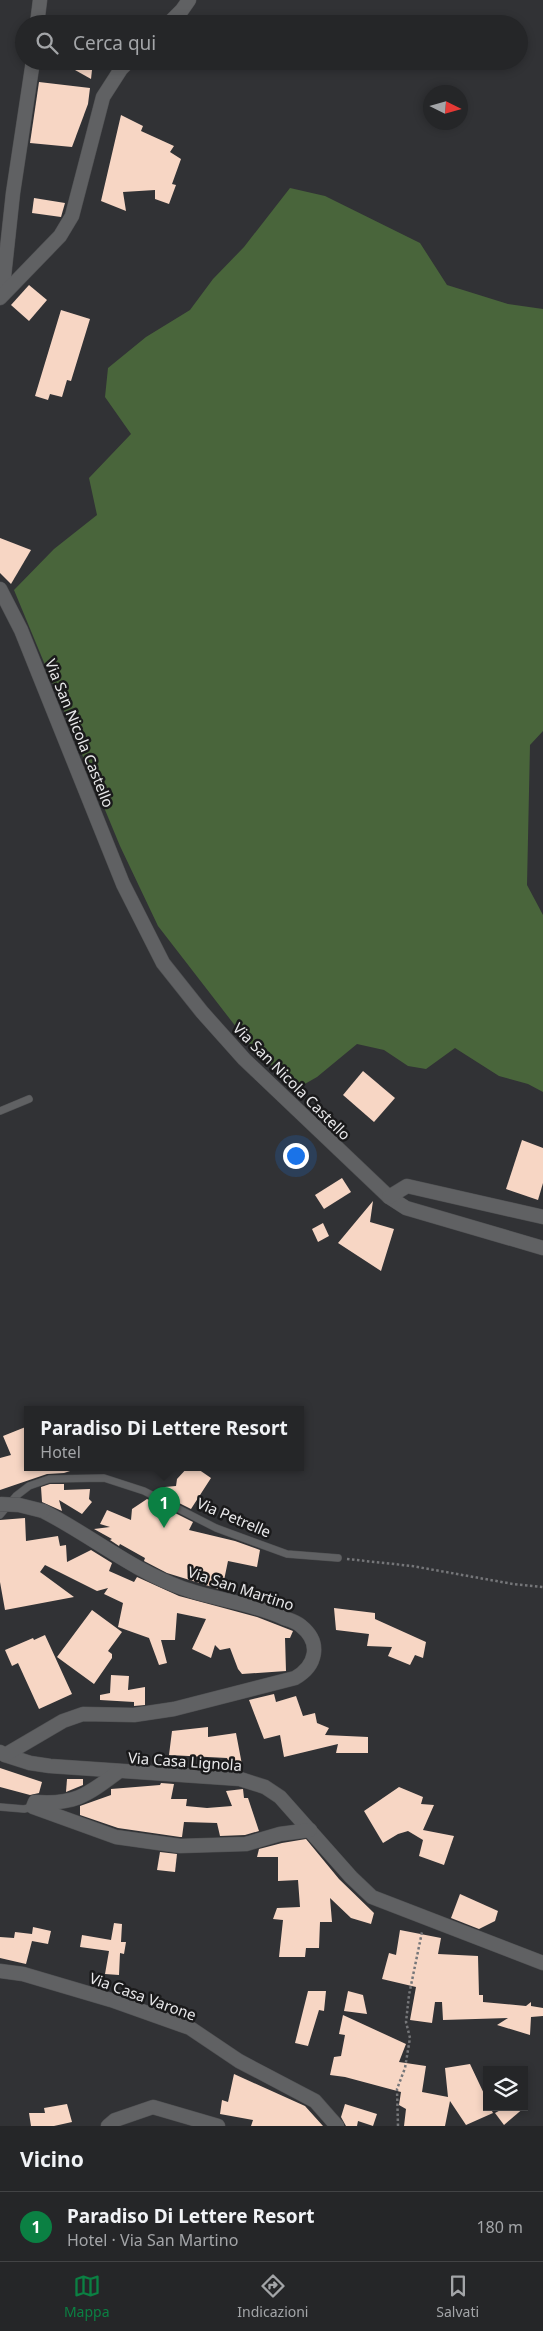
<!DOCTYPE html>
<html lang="it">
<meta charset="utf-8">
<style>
:root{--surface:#252628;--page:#313234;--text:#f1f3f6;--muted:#a3a5a8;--line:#424345;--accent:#0b8043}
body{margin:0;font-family:"Noto Sans",sans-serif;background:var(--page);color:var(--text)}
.controls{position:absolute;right:15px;bottom:15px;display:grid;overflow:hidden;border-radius:0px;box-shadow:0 2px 8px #0003}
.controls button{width:45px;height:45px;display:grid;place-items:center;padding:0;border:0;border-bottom:1px solid var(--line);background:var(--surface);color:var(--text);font:25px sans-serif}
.compass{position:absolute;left:423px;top:85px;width:45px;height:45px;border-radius:50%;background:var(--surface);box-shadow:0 2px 8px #0003;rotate:95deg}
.you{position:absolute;left:295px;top:1155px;width:18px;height:18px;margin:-12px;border:4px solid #fff;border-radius:50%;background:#1a73e8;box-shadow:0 0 0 8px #1a73e833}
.badge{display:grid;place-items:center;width:32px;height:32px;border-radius:50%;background:var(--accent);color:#fff;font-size:16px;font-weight:700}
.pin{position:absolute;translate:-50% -41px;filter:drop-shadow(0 1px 2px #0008)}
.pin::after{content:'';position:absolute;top:26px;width:18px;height:15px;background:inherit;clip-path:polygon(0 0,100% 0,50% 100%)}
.popup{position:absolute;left:24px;top:1406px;width:280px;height:65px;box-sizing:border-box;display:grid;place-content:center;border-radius:0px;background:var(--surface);filter:drop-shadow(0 1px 4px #0005);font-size:16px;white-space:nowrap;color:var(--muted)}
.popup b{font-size:19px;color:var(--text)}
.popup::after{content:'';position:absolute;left:50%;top:100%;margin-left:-10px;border:10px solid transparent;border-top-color:var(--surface)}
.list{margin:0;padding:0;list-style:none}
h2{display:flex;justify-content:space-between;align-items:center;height:65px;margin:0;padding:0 20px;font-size:21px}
h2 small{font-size:16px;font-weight:400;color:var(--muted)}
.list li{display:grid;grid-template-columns:32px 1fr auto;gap:15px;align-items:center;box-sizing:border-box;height:70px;padding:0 20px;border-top:1px solid var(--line)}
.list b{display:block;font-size:19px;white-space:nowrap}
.list p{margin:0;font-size:16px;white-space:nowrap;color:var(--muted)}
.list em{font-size:16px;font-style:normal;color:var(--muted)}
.icon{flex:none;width:28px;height:28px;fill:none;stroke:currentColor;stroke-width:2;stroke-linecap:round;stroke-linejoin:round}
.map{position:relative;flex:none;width:543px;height:2126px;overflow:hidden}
.search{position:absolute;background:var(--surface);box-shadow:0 2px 8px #0003;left:15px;right:15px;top:15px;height:55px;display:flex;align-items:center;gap:12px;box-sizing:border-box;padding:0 18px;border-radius:28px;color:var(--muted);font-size:19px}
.sheet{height:135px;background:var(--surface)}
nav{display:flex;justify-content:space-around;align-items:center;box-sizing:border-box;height:70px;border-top:1px solid var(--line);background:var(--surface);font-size:14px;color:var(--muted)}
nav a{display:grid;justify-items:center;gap:2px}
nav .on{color:var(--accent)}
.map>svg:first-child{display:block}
</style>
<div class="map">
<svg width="543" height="2126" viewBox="0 0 543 2126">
<rect width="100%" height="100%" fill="#313235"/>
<path fill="#49653b" d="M290,188L325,196L420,243L447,285L508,304L543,309V731L530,745L527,885L543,915V1092L528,1084L499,1076L455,1048L426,1069L408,1066L384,1050L357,1044L317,1077L296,1089L250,1045L158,926L120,846L14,590L54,549L97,515L89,478L131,434L105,397L108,368L146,337L190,310L213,279L244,247Z"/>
<g fill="#f7d6c4">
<path d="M59,61H93L91,79Z"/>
<path d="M39,82L90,88L88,104L72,147L30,143Z"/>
<path d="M121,115L143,126L141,131L174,146L170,152L181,159L172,184L176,185L169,204L155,199V190L123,192L126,211L101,201Z"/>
<path d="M34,198L65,203L61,217L32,213Z"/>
<path d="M29,285L47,300L29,321L11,305Z"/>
<path d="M61,310L90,319L71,381L67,380L62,397L50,394L48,400L35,396Z"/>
<path d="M0,538L31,550L11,584L0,573Z"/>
<path d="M363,1071L395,1098L374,1122L343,1095Z"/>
<path d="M522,1140L543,1148V1183L538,1200L506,1189Z"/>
<path d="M342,1178L351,1192L324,1209L315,1195Z"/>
<path d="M373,1201L370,1222L394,1229L381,1271L338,1243Z"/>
<path d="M323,1223L329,1236L318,1242L312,1229Z"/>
<path d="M28,1426V1467H72L73,1470L64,1473L47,1474L0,1490V1458L11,1455L3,1436Z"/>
<path d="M188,1467H195L211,1478L191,1509L157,1492L165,1487L176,1486L177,1479Z"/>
<path d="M50,1484H64V1490L90,1489L89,1499L92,1502L82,1514L59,1500L62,1511L42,1502L41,1487Z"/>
<path d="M147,1499L193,1522L189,1530L235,1541L260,1550L257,1567L228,1561L222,1590L167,1573L144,1561L145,1558L120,1544L119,1546L110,1540L112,1539L94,1529L110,1527L100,1524L107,1510L131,1520L132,1509Z"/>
<path d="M25,1518L26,1541L58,1536L60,1546L66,1545L67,1562L91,1550L112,1563L109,1571L134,1582L137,1577L179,1596L257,1617L293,1631L290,1638H285L286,1671L242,1674L238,1669L230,1648L220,1650L215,1645L211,1658L192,1649L206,1619L177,1613L175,1640H161L167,1663L159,1665L149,1638L118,1627L123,1603L104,1594L108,1588L97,1591L45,1565L40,1572L74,1597L5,1610L0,1582V1520Z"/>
<path d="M334,1608L375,1613V1619L426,1642L423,1658L415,1655L410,1665L388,1656L392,1647L367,1646L369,1634L336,1630Z"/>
<path d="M92,1610L122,1632L108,1651L112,1654V1658L94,1684L57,1657Z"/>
<path d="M45,1635L72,1694L39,1709L18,1663L12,1666L5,1650L33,1638L34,1640Z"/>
<path d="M111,1675L129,1676L128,1690L145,1687V1705L134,1706V1702L100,1700V1695L110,1693Z"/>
<path d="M274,1694L276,1702L296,1696L303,1716L315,1713L317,1723L329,1728L325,1735L368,1737V1753H336L338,1744L284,1757L280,1735L264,1739L249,1700Z"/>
<path d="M208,1727V1737L236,1733L243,1770L231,1767L227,1758L169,1755L172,1731Z"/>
<path d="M0,1768L42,1782L39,1793L30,1795L0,1787Z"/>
<path d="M67,1779H83V1785L66,1792Z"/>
<path d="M161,1783L174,1784L171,1799H187L186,1806L207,1808L232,1806L226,1791L243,1789L244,1798H248L259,1831L245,1835L220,1836L217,1823L184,1822L182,1837H180L118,1828L80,1815V1806L111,1795V1789L160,1785Z"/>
<path d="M399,1787L423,1797L421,1804L434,1805L423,1830L454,1836L444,1865L419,1856L423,1840L408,1831L398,1834L383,1843L364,1811Z"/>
<path d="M306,1839L339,1879L374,1913L371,1924L351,1918L330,1898L332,1922H320L319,1948H306L305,1957H279L283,1920L273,1919L277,1908L300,1907L298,1880L278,1881V1857H257L259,1849L282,1843Z"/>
<path d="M160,1852L177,1854L175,1872L157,1870Z"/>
<path d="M460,1894L498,1911L495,1921L479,1929L451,1918Z"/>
<path d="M114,1923L122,1924L121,1942H126L124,1954L120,1953L119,1975L105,1974L109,1951L80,1947L82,1935L111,1940Z"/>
<path d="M33,1927L51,1931L48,1944L32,1941L26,1964L0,1958V1937L14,1938L15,1932L32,1934Z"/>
<path d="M400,1930L441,1938L438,1954L478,1956L479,1995H483V2002L526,2006L531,2002V2006L543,2008V2016L531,2017L530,2035L497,2025L508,2018L443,2020L442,2002H435L432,2023L410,2020L416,1987L382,1979L389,1953L396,1955Z"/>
<path d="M308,1991H326L324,2011L319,2010L308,2046L295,2043Z"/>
<path d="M348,1991L363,1995L367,2014L344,2011Z"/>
<path d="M343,2015L406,2044L399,2062L426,2066L422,2092L448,2097L445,2068L470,2064L487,2100V2107H490L493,2113L466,2125L450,2101L445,2126H404L406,2109L399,2105L401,2092L345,2077L330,2075L334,2057L341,2056L345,2035L339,2034Z"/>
<path d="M234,2074L305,2106L323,2126H251L253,2120L220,2114L222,2100L228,2102Z"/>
<path d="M67,2104L72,2122L54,2126H31L29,2113H45L44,2108Z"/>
<path d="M345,2104L377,2114L373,2126L358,2121L357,2126H346L341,2117Z"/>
<path d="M506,2107H525L504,2125L495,2113Z"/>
</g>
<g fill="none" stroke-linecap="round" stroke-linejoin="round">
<defs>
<g id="service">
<path d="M0,1111L29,1099"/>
<path d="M0,1515L16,1496L29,1486L49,1479L104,1478L144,1491L216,1528L287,1554L338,1558"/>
<path d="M0,1807L24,1809L33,1807"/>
</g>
<g id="minor">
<path d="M37,24L40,0"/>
<path d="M2,295L13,193L33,61"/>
<path d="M0,589L21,630L123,884L163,963L202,1012L244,1059L389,1197L406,1208L543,1248"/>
<path d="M389,1197L407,1186L543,1217"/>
<path d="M5,1755L30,1763L50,1766L240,1779L265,1787L280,1797L351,1877L372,1897L543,1963"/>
<path d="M118,1772C87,1795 75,1805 35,1802L33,1807L116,1837L180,1846L246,1844L280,1834L310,1830"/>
<path d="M0,1971L23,1974L111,2000L190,2028L239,2061L315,2101L337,2126"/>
<path d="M108,2126L115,2120L153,2107L218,2126"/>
</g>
<g id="tertiary">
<path d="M168,24L182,10L189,0"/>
<path d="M0,298L60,236L72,216L103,97L121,69L129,61"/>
<path d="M0,1752L5,1755L63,1721L83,1714L134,1715L174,1709L295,1678C316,1666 322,1643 301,1626C297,1622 290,1620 284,1618C252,1603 216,1600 182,1588C132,1570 90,1535 43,1511"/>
</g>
</defs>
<use href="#service" stroke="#4f5052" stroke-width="8"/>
<use href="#minor" stroke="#4f5052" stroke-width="15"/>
<use href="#tertiary" stroke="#4f5052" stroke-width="15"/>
<g stroke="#757679" stroke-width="2.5" stroke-dasharray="2.5 2.5" stroke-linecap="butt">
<path d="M347,1559L412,1566L513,1584L543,1587"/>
<path d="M398,2126L397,2089L405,2068L410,2038L406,2022L409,1995L422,1932"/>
</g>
<use href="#service" stroke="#606163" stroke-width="7"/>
<use href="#minor" stroke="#606163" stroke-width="14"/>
<use href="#tertiary" stroke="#606163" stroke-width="14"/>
<defs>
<path id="tertiary-bridge" d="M0,1504L19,1505L43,1511"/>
</defs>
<use href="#tertiary-bridge" stroke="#4f5052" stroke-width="15" stroke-linecap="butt"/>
<use href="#tertiary-bridge" stroke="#606163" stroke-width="14"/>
</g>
<g text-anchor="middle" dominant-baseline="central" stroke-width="5" stroke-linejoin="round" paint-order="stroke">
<g font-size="15" fill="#e9e9eb" stroke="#1a1a1b">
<text transform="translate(80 733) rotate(68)">Via San Nicola Castello</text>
<text transform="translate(292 1081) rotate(45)">Via San Nicola Castello</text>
<text transform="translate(234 1517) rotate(23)">Via Petrelle</text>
<text transform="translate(241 1588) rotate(18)">Via San Martino</text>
<text transform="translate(185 1761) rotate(4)">Via Casa Lignola</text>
<text transform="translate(143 1996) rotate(20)">Via Casa Varone</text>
</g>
</g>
</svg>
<div class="controls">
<button><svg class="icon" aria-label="layers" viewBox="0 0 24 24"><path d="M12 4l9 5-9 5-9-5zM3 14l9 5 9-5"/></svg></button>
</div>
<svg class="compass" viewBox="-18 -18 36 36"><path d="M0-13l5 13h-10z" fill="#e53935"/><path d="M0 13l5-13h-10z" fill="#a3a5a8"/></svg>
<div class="you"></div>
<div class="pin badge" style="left:164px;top:1528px">1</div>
<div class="popup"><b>Paradiso Di Lettere Resort</b>Hotel</div>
<div class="search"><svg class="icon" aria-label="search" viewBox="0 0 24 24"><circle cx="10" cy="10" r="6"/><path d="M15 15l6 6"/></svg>Cerca qui</div>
</div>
<section class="sheet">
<h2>Vicino<small></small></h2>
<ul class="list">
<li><span class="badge">1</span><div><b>Paradiso Di Lettere Resort</b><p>Hotel · Via San Martino</p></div><em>180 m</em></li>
</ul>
</section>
<nav>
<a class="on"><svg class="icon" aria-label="map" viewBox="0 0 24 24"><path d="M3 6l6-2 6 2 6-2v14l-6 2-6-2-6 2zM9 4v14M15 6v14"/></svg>Mappa</a>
<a><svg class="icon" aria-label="directions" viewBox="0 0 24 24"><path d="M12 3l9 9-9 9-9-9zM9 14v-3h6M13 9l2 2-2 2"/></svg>Indicazioni</a>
<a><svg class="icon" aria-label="saved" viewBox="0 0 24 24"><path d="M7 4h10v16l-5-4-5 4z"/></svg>Salvati</a>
</nav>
